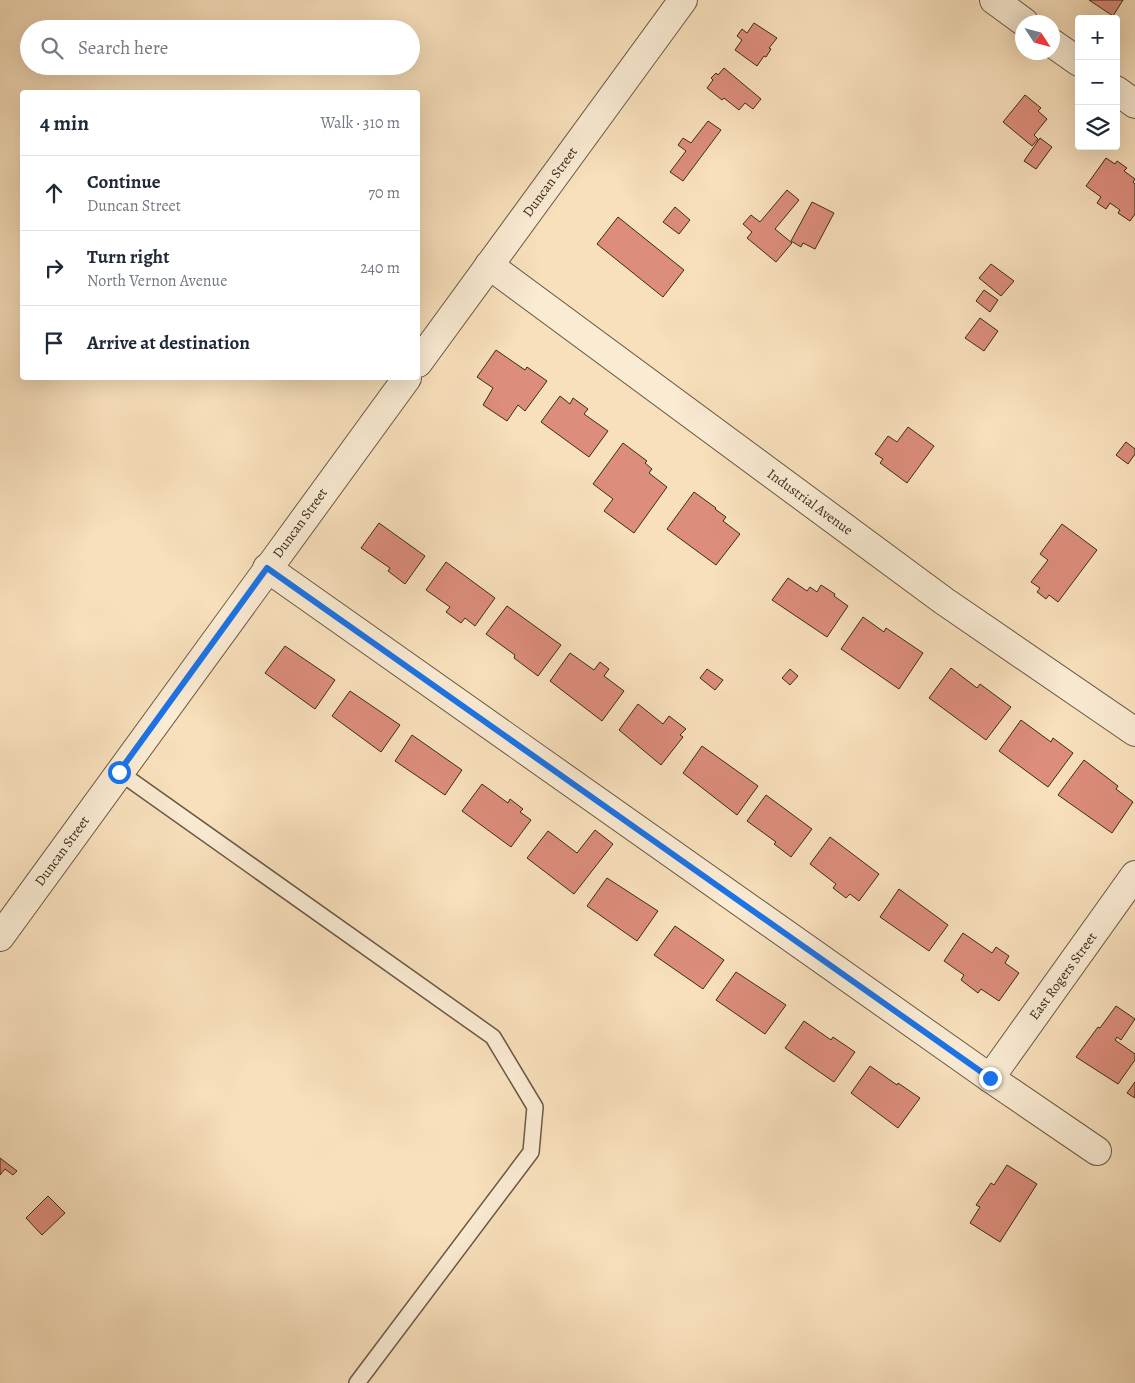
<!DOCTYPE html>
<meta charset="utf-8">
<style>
:root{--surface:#fff;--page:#f2f2f3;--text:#1f2937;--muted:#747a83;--line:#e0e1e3}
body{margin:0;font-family:Alegreya,serif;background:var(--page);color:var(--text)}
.controls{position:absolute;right:15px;top:15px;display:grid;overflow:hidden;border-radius:5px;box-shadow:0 5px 20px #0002}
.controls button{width:45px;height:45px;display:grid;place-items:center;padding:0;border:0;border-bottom:1px solid var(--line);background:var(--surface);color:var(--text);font:25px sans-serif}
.compass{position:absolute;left:1015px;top:15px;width:45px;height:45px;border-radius:50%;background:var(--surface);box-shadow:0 5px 20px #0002;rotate:126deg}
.stop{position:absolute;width:15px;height:15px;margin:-11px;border:4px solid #1a73e8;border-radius:50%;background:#fff}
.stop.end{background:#1a73e8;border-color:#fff;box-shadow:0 1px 5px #0008}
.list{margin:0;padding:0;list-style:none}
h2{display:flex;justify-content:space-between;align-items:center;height:65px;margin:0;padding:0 20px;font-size:21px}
h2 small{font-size:16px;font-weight:400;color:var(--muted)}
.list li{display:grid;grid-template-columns:32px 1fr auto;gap:15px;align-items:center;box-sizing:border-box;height:75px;padding:0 20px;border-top:1px solid var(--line)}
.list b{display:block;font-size:19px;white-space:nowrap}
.list p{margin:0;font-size:16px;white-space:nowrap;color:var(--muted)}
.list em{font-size:16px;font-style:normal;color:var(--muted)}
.icon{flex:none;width:28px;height:28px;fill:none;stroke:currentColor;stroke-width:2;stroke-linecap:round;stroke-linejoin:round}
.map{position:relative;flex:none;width:1135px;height:1383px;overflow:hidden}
.search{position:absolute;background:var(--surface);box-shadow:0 5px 20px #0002;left:20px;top:20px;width:400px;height:55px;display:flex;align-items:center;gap:12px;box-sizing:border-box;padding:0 18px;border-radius:28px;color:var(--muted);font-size:19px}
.panel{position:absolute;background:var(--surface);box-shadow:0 5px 20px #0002;left:20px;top:90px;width:400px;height:290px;border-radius:5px}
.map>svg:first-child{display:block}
</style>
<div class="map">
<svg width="1135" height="1383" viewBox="0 0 1135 1383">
<rect width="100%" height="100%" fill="#f8e0bc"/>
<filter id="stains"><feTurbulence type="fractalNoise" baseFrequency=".004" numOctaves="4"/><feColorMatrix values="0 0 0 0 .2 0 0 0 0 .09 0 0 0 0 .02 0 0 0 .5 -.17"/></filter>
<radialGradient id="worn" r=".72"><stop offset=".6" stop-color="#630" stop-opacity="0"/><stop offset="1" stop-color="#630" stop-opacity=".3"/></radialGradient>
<g fill="#dc8d7b" stroke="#3c2a1b">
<path d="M1089,0H1123L1113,16Z"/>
<path d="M754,23L777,38L769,48L771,49L766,57L764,56L757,66L735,50L742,40L737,36L742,29L747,33Z"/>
<path d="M724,68L761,99L753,109L745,103L739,110L724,98L722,100L707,88L713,80L711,78L716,73L718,75Z"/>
<path d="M1025,95L1041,108L1038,111L1047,119L1034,135L1038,139L1032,146L1003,122Z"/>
<path d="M708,121L721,130L683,181L670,172L686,151L678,145L683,138L691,143Z"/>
<path d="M1040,138L1052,147L1036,169L1024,161Z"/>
<path d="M1106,158L1115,164L1117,161L1127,168L1124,171L1135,179L1133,182L1135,184V214L1130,221L1118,213L1120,210L1110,203L1106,209L1097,203L1101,197L1086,186Z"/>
<path d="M787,190L799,200L775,229L792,243L776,262L747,238L752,232L743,224L751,215L760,222Z"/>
<path d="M812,202L834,213L815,249L803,243L801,247L791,241Z"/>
<path d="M675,207L690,220L679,234L663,222Z"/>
<path d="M618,217L684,270L663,297L597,244Z"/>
<path d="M991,264L1014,281L1001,296L979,278Z"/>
<path d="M984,290L998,300L990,312L976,301Z"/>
<path d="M980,318L998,331L984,351L965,338Z"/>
<path d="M496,350L525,370L527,367L547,381L525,411L518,405L507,421L483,405L493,388L477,377Z"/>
<path d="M560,396L570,404L573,398L588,409L584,414L608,431L589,457L541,422Z"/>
<path d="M908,427L934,446L907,483L880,463L883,459L875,454L888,436L897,442Z"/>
<path d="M1126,442L1135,449V454L1128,464L1116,455Z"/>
<path d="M623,443L647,461L645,463L652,469L649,473L667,487L634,533L604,511L613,499L593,484Z"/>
<path d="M694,492L716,508L715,509L726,517L723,521L740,534L716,565L667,529Z"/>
<path d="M379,523L425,556L405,584L388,571L390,568L361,548Z"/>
<path d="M1062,524L1097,550L1058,602L1049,595L1046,599L1037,592L1040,588L1031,582L1048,560L1040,554Z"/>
<path d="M446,562L495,598L475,626L465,618L461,623L446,612L450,607L426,590Z"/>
<path d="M788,578L807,591L810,587L817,592L821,585L835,594L834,596L848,606L827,637L772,600Z"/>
<path d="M507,606L561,645L538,676L514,658L515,655L486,634Z"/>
<path d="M863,617L884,632L886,628L923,653L899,689L841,649Z"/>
<path d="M285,646L335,680L315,709L265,673Z"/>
<path d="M570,653L594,670L600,662L609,669L604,676L624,691L602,721L550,681Z"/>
<path d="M951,668L977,688L980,684L1011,707L986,740L929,698Z"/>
<path d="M707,669L723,680L715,690L700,678Z"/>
<path d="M790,669L798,676L790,685L782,678Z"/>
<path d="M350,691L400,725L381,752L332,716Z"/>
<path d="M638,704L663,724L669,716L686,729L680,735L683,737L661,765L619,730Z"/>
<path d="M1021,720L1051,742L1053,738L1073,753L1048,787L999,751Z"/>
<path d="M412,735L462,770L445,795L395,761Z"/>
<path d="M702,746L758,786L737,815L683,773Z"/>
<path d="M1084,760L1118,786L1116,789L1133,802L1112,833L1058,795Z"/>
<path d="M482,784L508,803L510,799L523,809L520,812L531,820L511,847L462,811Z"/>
<path d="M766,795L812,829L791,857L774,844L776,842L747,821Z"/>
<path d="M595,830L613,844L574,894L527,858L548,831L577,853Z"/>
<path d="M830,837L879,874L859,901L850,894L846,898L833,888L836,884L810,864Z"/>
<path d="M607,878L658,911L637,941L587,906Z"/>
<path d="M899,889L948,925L929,951L880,917Z"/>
<path d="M675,926L724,960L703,989L654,955Z"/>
<path d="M963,933L992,953L996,947L1009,956L1005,963L1019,973L999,1001L981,989L978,993L961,980L964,975L944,961Z"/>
<path d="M736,972L786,1005L765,1034L716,1000Z"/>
<path d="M1116,1006L1135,1019L1121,1040L1117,1037L1115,1040L1135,1054V1060L1118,1084L1076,1057L1098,1027L1100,1028Z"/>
<path d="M804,1021L831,1040L833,1037L855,1052L834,1082L785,1048Z"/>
<path d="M870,1066L897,1085L898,1083L920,1098L898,1128L851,1093Z"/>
<path d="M1135,1082V1098L1127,1093Z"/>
<path d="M0,1158L17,1171L13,1175L5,1169L0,1175Z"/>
<path d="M1007,1165L1037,1184L1000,1242L970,1223L980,1207L976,1205L991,1183L994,1185Z"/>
<path d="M48,1196L65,1213L42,1235L26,1218Z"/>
</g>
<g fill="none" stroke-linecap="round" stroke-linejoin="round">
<defs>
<path id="service" d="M119,772L493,1037L535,1107L531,1152L357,1383"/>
<g id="minor">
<path d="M994,0L1024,22"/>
<path d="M1052,43L1079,62"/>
<path d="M1116,90L1135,104"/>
<path d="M489,265L944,601L1135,732"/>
<path d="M267,568L990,1078L1097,1151"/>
<path d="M990,1078L1135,875"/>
</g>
<g id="tertiary">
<path d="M418,363L683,0"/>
<path d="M0,937L407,378"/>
</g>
</defs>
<use href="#service" stroke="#6b5843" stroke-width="18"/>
<use href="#minor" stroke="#6b5843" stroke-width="30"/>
<use href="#tertiary" stroke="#6b5843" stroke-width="30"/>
<use href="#service" stroke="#faebd3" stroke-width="15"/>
<use href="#minor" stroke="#faebd3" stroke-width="28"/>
<use href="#tertiary" stroke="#faebd3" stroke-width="28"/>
</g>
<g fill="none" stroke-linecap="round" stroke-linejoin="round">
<path stroke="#1a73e8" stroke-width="6" d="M119,772L267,568L990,1078"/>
</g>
<g text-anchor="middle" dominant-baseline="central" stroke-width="4" stroke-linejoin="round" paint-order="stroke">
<g font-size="14" fill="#3c2a1b" stroke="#faebd3">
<text transform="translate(550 182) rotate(-54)">Duncan Street</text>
<text transform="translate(810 502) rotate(36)">Industrial Avenue</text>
<text transform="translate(300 523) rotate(-54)">Duncan Street</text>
<text transform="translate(62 851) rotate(-54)">Duncan Street</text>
<text transform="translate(1063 976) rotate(-54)">East Rogers Street</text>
</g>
</g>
<rect width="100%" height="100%" filter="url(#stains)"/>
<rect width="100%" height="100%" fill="url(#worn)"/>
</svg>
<div class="controls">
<button>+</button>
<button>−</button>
<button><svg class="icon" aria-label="layers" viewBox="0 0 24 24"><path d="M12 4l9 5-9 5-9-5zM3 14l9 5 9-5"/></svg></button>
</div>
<svg class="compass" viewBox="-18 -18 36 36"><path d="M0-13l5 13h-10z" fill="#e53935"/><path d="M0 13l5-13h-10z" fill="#747a83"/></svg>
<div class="stop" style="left:119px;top:772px"></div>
<div class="stop end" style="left:990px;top:1078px"></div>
<div class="search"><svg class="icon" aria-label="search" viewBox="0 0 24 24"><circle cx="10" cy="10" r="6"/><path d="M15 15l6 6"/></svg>Search here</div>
<section class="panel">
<h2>4 min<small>Walk · 310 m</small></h2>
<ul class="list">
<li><svg class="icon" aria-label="ahead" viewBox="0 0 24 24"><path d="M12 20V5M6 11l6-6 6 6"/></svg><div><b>Continue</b><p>Duncan Street</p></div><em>70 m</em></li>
<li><svg class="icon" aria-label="right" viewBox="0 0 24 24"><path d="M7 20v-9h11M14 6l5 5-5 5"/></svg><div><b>Turn right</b><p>North Vernon Avenue</p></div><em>240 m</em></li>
<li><svg class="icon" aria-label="arrive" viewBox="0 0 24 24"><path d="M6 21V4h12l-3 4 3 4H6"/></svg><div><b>Arrive at destination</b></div></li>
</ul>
</section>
</div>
